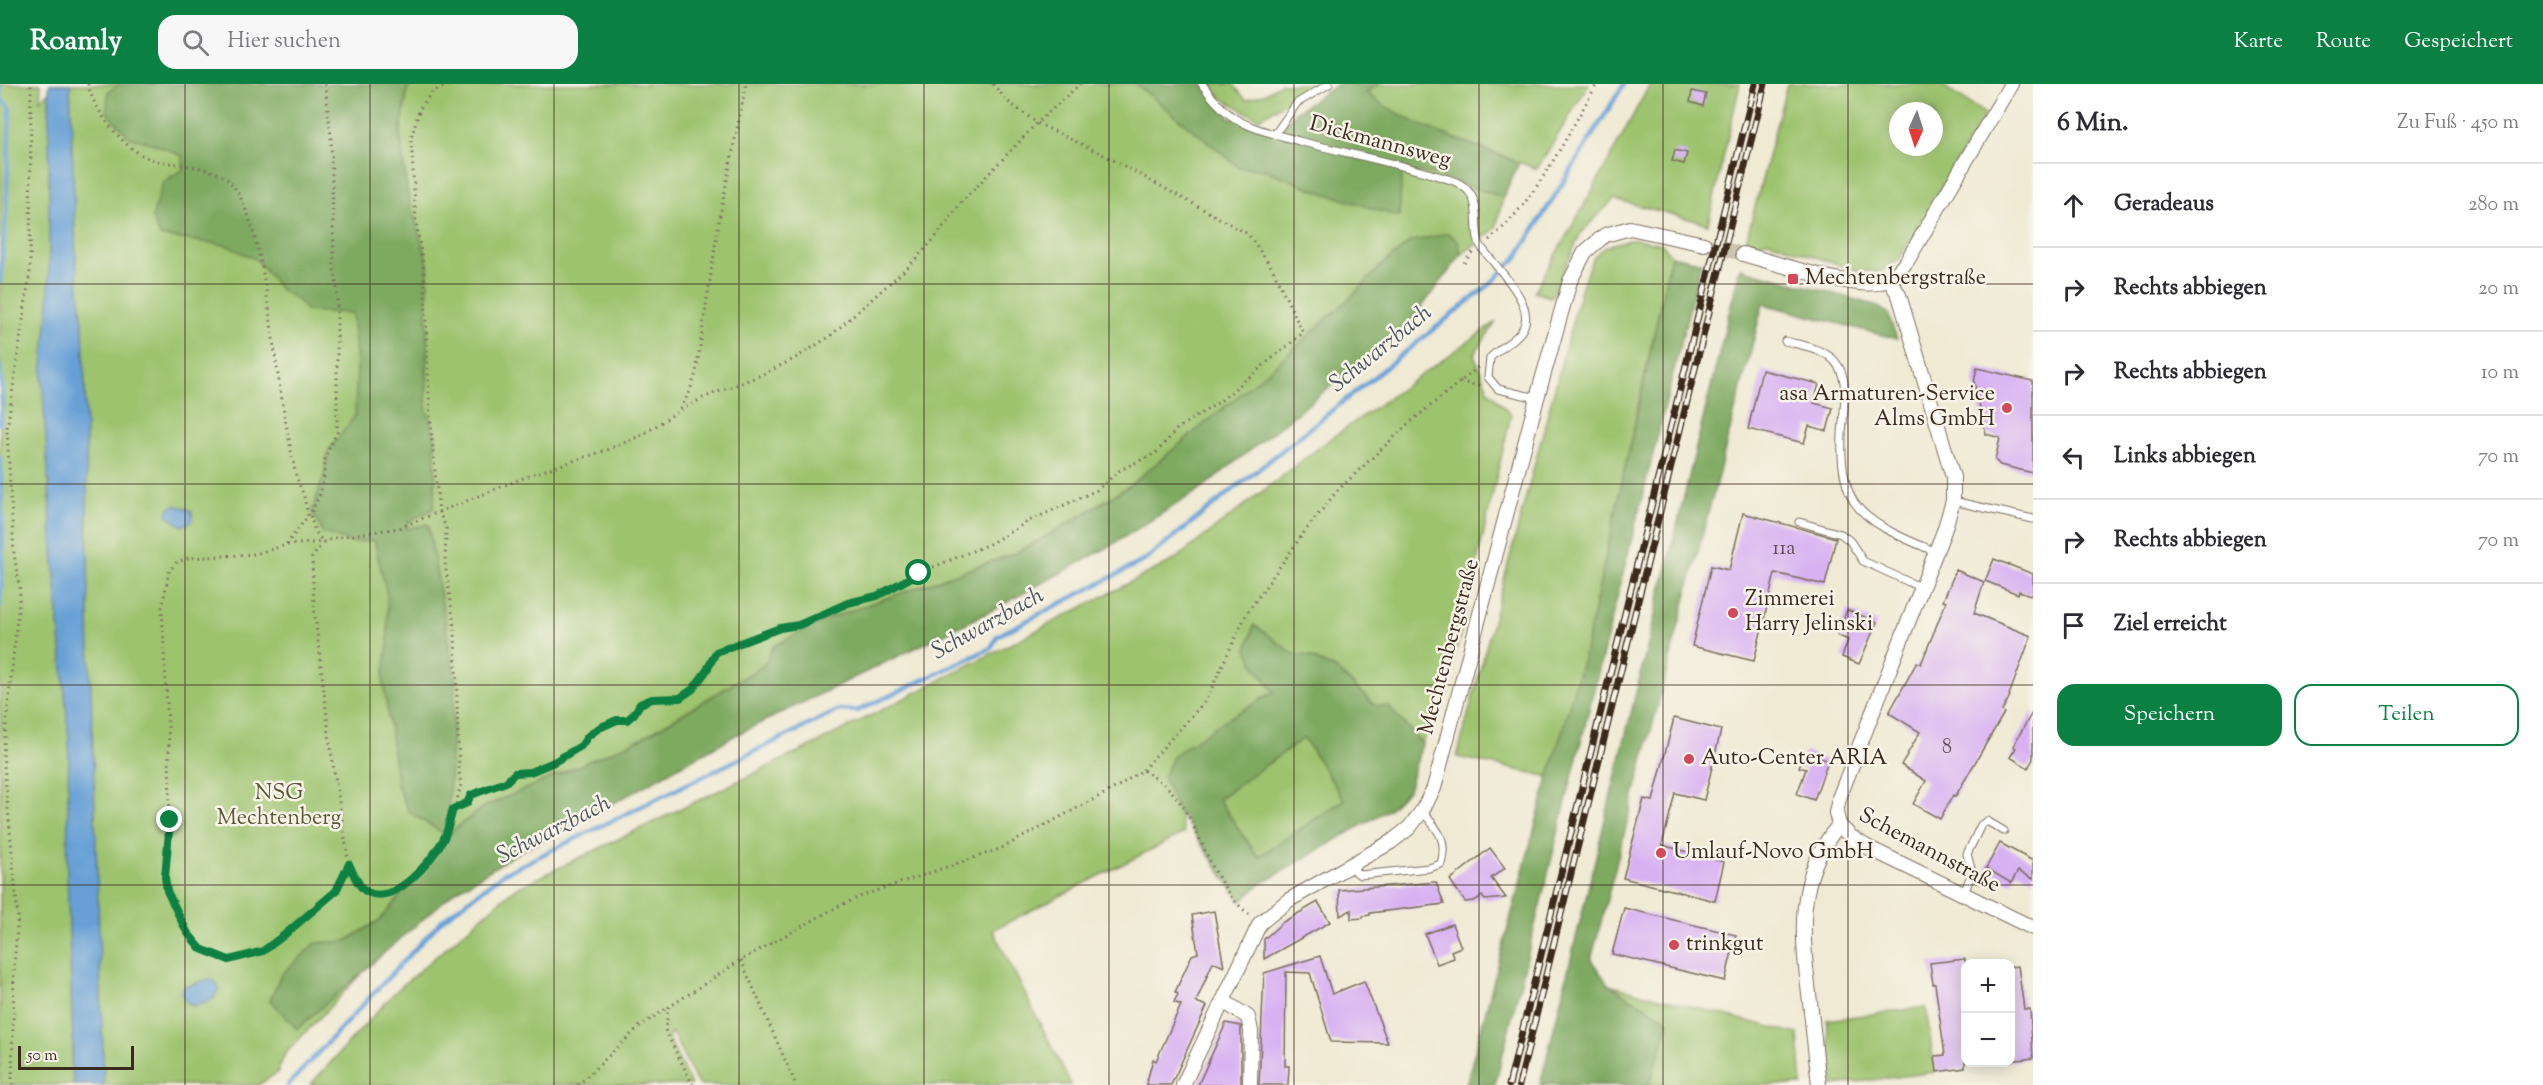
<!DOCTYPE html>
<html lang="de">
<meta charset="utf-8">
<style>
:root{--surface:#fff;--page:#f7f7f7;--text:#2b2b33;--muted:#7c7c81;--line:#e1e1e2;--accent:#0b8043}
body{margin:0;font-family:"Sorts Mill Goudy",serif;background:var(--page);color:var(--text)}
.controls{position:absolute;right:18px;bottom:18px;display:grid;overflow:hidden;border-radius:12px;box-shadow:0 3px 15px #0003}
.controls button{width:54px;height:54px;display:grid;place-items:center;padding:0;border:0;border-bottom:2px solid var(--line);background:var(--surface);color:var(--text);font:30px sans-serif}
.compass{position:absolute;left:1889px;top:18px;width:54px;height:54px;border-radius:50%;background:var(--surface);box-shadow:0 3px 15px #0003;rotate:183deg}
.scale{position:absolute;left:18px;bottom:15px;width:116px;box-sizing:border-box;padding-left:6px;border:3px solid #3b2a1e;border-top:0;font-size:16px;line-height:21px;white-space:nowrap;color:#3b2a1e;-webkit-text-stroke:4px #f7f3e8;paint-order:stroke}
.stop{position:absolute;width:18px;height:18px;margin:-14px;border:4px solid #0b8043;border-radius:50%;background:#fff}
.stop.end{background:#0b8043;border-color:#fff;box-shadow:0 2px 6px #0008}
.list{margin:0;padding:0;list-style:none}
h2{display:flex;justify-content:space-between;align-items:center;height:78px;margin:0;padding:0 24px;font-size:26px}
h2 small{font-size:20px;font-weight:400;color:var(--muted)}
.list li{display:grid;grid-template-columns:39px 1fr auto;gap:18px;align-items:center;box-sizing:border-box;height:84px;padding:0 24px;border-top:2px solid var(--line)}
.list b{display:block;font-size:22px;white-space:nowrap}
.list em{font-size:20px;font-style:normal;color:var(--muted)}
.actions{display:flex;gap:12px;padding:18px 24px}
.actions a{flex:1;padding:14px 0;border:2px solid var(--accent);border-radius:18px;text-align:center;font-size:21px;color:var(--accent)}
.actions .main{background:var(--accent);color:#fff}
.icon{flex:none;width:33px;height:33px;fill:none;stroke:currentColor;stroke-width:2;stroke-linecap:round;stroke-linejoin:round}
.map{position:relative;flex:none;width:2033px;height:1001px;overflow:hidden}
header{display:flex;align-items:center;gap:36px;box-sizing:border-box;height:84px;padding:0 30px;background:var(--accent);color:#fff}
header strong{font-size:28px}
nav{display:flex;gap:33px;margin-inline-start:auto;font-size:21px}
.search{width:420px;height:54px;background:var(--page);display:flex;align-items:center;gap:15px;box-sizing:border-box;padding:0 21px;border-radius:18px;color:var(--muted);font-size:22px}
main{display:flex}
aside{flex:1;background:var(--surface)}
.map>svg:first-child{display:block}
</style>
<header>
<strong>Roamly</strong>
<div class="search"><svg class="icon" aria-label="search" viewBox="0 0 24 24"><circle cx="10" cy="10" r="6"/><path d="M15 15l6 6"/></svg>Hier suchen</div>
<nav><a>Karte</a><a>Route</a><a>Gespeichert</a></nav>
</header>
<main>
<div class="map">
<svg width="2033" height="1001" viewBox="0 0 2033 1001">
<rect width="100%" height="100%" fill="#f7f3e8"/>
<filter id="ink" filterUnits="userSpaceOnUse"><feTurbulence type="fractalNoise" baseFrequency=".0167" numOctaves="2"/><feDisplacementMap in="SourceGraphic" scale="12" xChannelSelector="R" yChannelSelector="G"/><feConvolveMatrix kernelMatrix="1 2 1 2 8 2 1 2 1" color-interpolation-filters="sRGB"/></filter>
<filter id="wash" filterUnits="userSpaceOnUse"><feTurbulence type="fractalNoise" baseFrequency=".008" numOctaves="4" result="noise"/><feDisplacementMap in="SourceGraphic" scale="24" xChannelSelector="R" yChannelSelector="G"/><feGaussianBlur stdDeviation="1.35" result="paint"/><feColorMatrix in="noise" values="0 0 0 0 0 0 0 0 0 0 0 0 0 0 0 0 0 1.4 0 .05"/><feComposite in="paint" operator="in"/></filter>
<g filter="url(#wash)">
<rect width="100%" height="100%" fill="#f0ead4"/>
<g fill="#9dc36e" stroke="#6c7646" stroke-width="1.5" fill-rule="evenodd">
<path d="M0,0H41L40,16L58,0H370L434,380L435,353L426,323L428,263L400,52L408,3L413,0H1136L1239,83L1266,86L1315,106L1402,86L1430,90L1503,113L1496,144L1461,171L1458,157L1383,180L1352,212L1278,279L1129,402L1064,442L1016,469L827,535L774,562L763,582L640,655L484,723L458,742L463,783L285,970L277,989L258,1001H0ZM428,440L455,595L451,675Z"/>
<path d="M1212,0H1233L1246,16L1266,9L1281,0H1317L1258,35L1220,13Z"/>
<path d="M1380,0H1589L1537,85L1419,41L1381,20L1366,8Z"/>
<path d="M1650,0H1740L1708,140L1614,115L1581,149L1551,213L1534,208L1591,109Z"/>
<path d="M1787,0H1940L1985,30L1899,176L1880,188L1854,186L1769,157L1745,161ZM1898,27H1934V63H1898Z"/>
<path d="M1636,155L1662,160L1671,172L1585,568L1550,693L1457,673L1581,205C1593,169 1596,161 1636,155Z"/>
<path d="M1496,238L1474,270L1488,306L1511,331L1458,559L1422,660L1405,640L1375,621L1337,586L1308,572L1294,570L1254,541L1256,583L1274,608L1224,637L1163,693L1178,726L1184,749L993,846L1071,1001H698L672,949L668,953L691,1001H310L396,907L513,806L823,656L1174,476L1326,358Z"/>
<path d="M1304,654L1345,716L1258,773L1218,715Z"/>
<path d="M1609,901L1798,950L1802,1001H1649L1669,937Z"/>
<path d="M1926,923L1935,988L1833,1001L1827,936Z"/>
</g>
<g fill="#7ea961" stroke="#5c6a40" stroke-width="1.5" fill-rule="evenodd">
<path d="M120,0H413L408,3L400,52L408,112L428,179L426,323L435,353V406L433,425L408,438L406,445L428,440L455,596L447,751L484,723L640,655L763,582L774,562L827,535L1016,469L1065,442L1129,402L1278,279L1352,212L1383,180L1410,158L1448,149L1458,157L1461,171L1408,241L1201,405L1105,465L987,529L734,652L603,725L519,768L453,809L297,945L270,916L281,891L316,859L346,857L380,836L427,780L446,751L409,728L398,704L383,595L388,560L387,511L374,456L354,459L323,449L312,428L324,391L328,367L355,332L357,280L352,229L307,227L298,217L280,205L257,176L226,161L160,152L152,134L163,98L184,85L182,72L158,61L129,53L107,28L108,8Z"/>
<path d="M1136,0H1202L1229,33L1277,49L1295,28L1338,0H1380L1366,8C1410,45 1467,56 1519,79L1503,113L1430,90L1402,86L1399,133L1315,106L1266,86L1239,83Z"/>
<path d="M1671,172L1701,178L1495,1001H1466L1545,705L1585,568Z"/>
<path d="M1740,184L1875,221L1888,229L1897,255L1763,220L1591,876L1609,901L1669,937L1649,1001H1540Z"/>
<path d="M1254,541L1294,570L1308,572L1337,586L1375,621L1389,623L1422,660L1408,706L1388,726L1259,801L1241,818L1178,726L1163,693L1174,671L1224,637L1274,608L1256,583L1247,565ZM1304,654L1344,716L1258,773L1218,715Z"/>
</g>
<g fill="#67a0d6" stroke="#51657a" stroke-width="1.5">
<path d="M49,0H70L76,178L83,241L85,307L90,579L104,1001H74L71,979L73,961L67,787L69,657L53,468L42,292L49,217Z"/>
<path d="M175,421L191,426L193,433L192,437L182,442L167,431L168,425Z"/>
<path d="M210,895L216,898L219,904L213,915L194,922C186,920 180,912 183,903Z"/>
</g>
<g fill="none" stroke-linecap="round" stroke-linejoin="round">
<g stroke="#67a0d6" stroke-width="4.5">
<path d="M0,2L1,15L10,24L6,130L0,198"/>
<path d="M0,282L2,314L0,340"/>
<path d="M0,374L3,455L0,522"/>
<path d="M288,1001L442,836L503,790L839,626L857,627L991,564L997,552L1145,476L1489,201L1517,173L1624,0"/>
</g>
</g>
<g id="blocks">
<g fill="#d8b1f3">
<path d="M1692,7L1706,10L1703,22L1690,18Z"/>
<path d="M1675,66L1687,69L1684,80L1672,77Z"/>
<path d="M1977,284L2033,297V389L2000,381L1995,376L2000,354L1986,350L1974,298Z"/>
<path d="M1762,286L1819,300L1814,319L1833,324L1827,347L1809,342L1804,359L1748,345Z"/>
<path d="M1743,429L1836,454L1825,501L1775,489L1754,577L1692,562L1711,482L1729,486Z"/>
<path d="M1994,475L2033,490V512L2019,507L2018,510L1985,497Z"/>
<path d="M1956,486L1984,498L1974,529L2031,552L2009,611L2010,612L2002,627L2004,629L1955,713L1953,711L1940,735L1913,720L1926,697L1901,681L1920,648L1889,629L1917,578L1921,580L1946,518L1943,517Z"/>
<path d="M1847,526L1877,538L1859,580L1842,573L1848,556L1837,551Z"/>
<path d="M2033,627V675L2028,684L2010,673L2016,664L2013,662Z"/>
<path d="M1674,634L1721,646L1704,716L1675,709L1662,761L1724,778L1715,817L1623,794L1644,715L1653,717Z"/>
<path d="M1805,668L1828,677L1814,716L1797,710L1806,685L1799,683Z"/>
<path d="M2000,759L2033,777V795L2018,787L2011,799L1986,784Z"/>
<path d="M1490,764L1505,784L1491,794L1506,814L1485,816L1482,812L1474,817L1465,818L1450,796Z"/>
<path d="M1436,798L1444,820L1370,829V831L1363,832V834L1351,835V826L1340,832L1339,806Z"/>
<path d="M1318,818L1330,838L1264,875V855L1283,838Z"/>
<path d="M1624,824L1736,851L1725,897L1612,870Z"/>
<path d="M1214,827L1224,883L1213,878L1196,918L1207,922L1171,1001H1146L1153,975L1156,977L1181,921L1174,918L1178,910L1175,908L1192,871L1198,869L1192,831Z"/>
<path d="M1452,840L1461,863L1451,867L1454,874L1437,880L1425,850Z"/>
<path d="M1320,872L1332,910L1364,897L1388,959L1331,958L1310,889L1286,888L1285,982H1289L1288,1001H1259L1264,889Z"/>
<path d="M1965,875V984L1937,988L1935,972L1945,971L1935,900H1933L1930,879Z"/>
<path d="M2018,882L2024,925H2030L2033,974L2010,977V883Z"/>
<path d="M1226,939L1241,942V1001H1198Z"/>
</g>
</g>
</g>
<g filter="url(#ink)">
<use href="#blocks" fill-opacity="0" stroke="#7a6d5e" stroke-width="1.5"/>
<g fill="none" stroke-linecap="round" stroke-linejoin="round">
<path stroke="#ccc4b0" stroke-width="14" stroke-dasharray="14 7" stroke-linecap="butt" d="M1704,160L1743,170"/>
<defs>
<g id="lane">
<path d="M1202,0C1210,12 1219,22 1230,31C1249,45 1276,50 1299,57C1342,68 1386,77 1428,89C1443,94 1460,96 1469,108C1481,123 1473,145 1480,161C1493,182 1539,220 1522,246C1515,257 1499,264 1490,274L1488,293L1498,305L1537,314"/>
<path d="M1275,50L1297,19L1329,0"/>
<path d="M1785,257C1800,261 1816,263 1829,272C1853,289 1843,326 1842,350C1841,372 1842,399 1854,418C1871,443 1909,456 1936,468"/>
<path d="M1953,417L2033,435"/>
<path d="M1799,438L1841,450L1850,457L1863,477L1922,504"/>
<path d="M1348,782L1360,791L1429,784L1441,780C1448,755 1438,746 1422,727"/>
<path d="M1964,810L1972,788L1967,770L1981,741L1987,737L2004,747"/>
</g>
<g id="street">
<path d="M1743,170C1773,178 1851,204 1878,199C1891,196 1899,187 1907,177L2011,0"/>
<path d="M1839,741L1836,729L1839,714L1944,447L1953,417V393L1899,211L1889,195"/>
<path d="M1839,741L1851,753L1867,763L2033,844"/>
<path d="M1223,917L1248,933L1251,947L1250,1001"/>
<path d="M1183,1001L1260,839L1289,816L1391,758L1409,744L1422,727L1434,704L1537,314L1570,197L1585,168L1605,151L1630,144L1704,160"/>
<path d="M1819,1001C1816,973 1813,946 1810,918C1802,854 1794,793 1839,741"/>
</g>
</defs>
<use href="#lane" stroke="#7a6d5e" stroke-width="9"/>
<use href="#street" stroke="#7a6d5e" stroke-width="16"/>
<g stroke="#7a6d5e" stroke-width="3" stroke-dasharray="1.5 4.5" stroke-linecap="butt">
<path d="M88,0C93,26 126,69 154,76C176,82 216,81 231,99C261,135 270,237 277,284C282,320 289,356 296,392L304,412L308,432L286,461"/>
<path d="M325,0L331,52L334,183L337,204V348L325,373L324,392L320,410L310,431L315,447L323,458L312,474L314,523L331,667L349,780C353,789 358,802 367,807C395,823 429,778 442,757C449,745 457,718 460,704C462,699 459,692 459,686L455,548L445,479L446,444L439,428L430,335L424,186L416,137L411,54L420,24L432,8L451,0"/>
<path d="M1489,156C1536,118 1567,51 1597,0"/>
<path d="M1464,179L1472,168"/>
<path d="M1460,298L1482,302"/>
<path d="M681,326L703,314L761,291L794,275L829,253L908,183L935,154L961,119L1037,39L1080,0"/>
<path d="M1143,686L1206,616L1247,529L1305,447L1337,407L1408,340L1478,283"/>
<path d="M453,725L467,719L471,711L506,698L515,689L530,688L554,678L581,662L588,652L599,644L617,636H627L634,630L640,620L652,615L680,614L693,605L707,586L716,568L779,544L799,541L848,519L877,512L919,489L989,460L1027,438L1097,406L1120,386L1156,369L1177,345L1219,318L1303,249L1272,184L1248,150L1106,72L1037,39L1007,17L993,0"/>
<path d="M349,781L336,807L263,867L229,876L201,865L187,848L167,807L165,793L170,736L169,662L162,524L169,487L177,478L189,474L255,470L286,461L323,458L338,453L399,444L533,390L607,366L642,351L679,327L689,309L696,289L719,136L746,0"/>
<path d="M741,876L796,1001"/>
<path d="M12,1001L14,883L18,833L3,670L20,507L14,470L7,345L30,188L31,0"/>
<path d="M578,1001L640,942L669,923"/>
<path d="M693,1001L665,946L669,923L741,876L837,823L864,811L1000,765L1115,704L1143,686C1153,693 1165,700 1173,709C1203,745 1210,801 1249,830"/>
</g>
<use href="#lane" stroke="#fff" stroke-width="7"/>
<use href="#street" stroke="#fff" stroke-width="14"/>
<defs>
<g id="rail">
<path d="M1509,1001L1755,0"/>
<path d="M1519,1001L1765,0"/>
</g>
</defs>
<use href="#rail" stroke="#3b2a1e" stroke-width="7"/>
<use href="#rail" stroke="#f7f3e8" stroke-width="4.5" stroke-dasharray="14" stroke-linecap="butt"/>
</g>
</g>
<g fill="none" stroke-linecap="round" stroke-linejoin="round" filter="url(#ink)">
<path stroke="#0b8043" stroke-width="8" d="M170,736L165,793L167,807L187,848L201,865L229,876L263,867L283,852L336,807L349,780C353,789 358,803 367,808C395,822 431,777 443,756C448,747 450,735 453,725L467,719L471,711L506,698L515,689L530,688L554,678L581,662L588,652L599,644L617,636H627L634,630L640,620L652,615L680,614L693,605L707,586L716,568L780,544L799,541L848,519L877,512L919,489"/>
</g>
<path fill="none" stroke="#3b2a1e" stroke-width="1.5" stroke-opacity="0.55" d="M185,0V1001M370,0V1001M554,0V1001M739,0V1001M924,0V1001M1109,0V1001M1294,0V1001M1479,0V1001M1663,0V1001M1848,0V1001M0,200H2033M0,400H2033M0,601H2033M0,801H2033"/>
<g fill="#d1495b" stroke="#f7f3e8" stroke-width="2">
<rect x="1787" y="189" width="12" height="12" rx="3"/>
<circle cx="2007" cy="324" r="6"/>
<circle cx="1733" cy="529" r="6"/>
<circle cx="1689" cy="675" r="6"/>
<circle cx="1661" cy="769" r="6"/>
<circle cx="1674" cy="861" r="6"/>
</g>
<g text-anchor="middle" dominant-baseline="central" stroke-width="5" stroke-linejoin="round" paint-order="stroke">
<g font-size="20" fill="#624c53">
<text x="1784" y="465">11a</text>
<text x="1947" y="664">8</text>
</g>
<g font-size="22" fill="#3b2a1e" stroke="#f7f3e8">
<text transform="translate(1380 59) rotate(15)">Dickmannsweg</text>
<text transform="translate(1450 563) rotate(-75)">Mechtenbergstraße</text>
<text transform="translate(1929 767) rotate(28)">Schemannstraße</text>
</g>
<g font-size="22" fill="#3b2a1e" stroke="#f7f3e8" text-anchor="start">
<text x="1805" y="195">Mechtenbergstraße</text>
<text x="1995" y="311" text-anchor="end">asa Armaturen-Service<tspan x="1995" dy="25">Alms GmbH</tspan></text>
<text x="1745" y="516">Zimmerei<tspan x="1745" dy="25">Harry Jelinski</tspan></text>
<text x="1701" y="675">Auto-Center ARIA</text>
<text x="1673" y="769">Umlauf-Novo GmbH</text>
<text x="1686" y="861">trinkgut</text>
</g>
<g font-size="22" fill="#585836" stroke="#f7f3e8">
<text x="279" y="710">NSG<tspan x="279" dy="25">Mechtenberg</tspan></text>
</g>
<g font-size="24" font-style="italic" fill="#4a535e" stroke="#f7f3e8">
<text transform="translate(1381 265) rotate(-39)">Schwarzbach</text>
<text transform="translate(988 540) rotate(-29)">Schwarzbach</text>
<text transform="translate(554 746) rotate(-27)">Schwarzbach</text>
</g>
</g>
</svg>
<div class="controls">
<button>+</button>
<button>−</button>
</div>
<svg class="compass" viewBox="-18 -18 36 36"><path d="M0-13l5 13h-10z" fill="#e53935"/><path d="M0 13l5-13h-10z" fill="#7c7c81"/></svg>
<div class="scale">50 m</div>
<div class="stop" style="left:919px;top:489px"></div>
<div class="stop end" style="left:170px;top:736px"></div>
</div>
<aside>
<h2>6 Min.<small>Zu Fuß · 450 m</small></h2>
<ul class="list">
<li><svg class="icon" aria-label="ahead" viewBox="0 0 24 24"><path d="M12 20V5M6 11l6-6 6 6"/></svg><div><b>Geradeaus</b></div><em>280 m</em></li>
<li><svg class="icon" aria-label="right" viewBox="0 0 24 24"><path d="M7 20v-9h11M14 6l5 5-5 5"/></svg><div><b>Rechts abbiegen</b></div><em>20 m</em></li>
<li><svg class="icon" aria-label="right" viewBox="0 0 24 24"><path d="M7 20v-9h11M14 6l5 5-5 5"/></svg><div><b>Rechts abbiegen</b></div><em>10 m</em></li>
<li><svg class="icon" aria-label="left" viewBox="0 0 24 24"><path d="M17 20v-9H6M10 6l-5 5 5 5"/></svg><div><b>Links abbiegen</b></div><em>70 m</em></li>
<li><svg class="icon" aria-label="right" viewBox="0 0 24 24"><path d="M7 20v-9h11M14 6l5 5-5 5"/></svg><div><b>Rechts abbiegen</b></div><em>70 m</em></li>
<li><svg class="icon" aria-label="arrive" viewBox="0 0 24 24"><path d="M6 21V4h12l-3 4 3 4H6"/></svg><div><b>Ziel erreicht</b></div></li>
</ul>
<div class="actions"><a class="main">Speichern</a><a>Teilen</a></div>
</aside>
</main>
